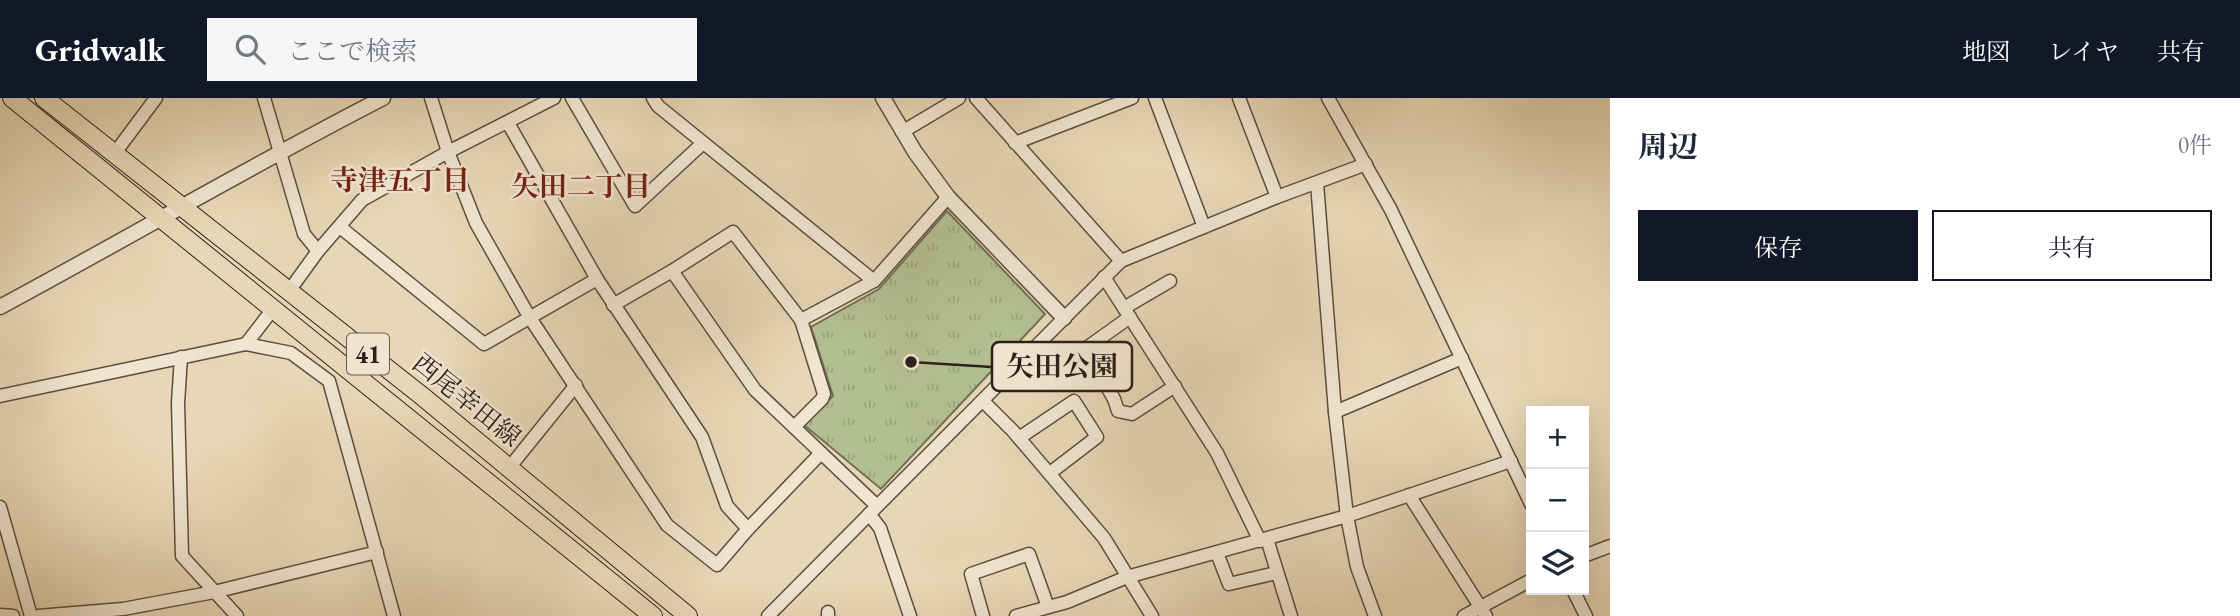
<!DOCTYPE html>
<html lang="ja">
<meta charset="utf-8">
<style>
:root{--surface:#fff;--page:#f6f6f7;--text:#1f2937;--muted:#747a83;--line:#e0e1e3;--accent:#111827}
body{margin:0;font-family:"EB Garamond","Noto Serif JP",serif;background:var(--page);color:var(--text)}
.controls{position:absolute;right:21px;bottom:21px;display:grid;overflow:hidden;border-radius:0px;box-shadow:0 7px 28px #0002}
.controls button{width:63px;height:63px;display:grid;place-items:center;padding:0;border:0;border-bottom:2px solid var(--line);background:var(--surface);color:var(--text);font:35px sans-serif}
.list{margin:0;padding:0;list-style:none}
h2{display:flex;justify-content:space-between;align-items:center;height:91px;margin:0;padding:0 28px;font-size:30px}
h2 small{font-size:23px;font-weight:400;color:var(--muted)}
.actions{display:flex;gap:14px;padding:21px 28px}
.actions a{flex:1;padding:16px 0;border:2px solid var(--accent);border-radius:0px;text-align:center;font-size:24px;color:var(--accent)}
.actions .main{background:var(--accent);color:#fff}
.icon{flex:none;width:38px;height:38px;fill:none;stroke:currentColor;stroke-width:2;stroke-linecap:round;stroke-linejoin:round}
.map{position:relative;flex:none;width:1610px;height:518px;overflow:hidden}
header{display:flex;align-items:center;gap:42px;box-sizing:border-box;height:98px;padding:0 35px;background:var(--accent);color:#fff}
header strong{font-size:33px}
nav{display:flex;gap:38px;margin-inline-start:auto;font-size:24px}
.search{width:490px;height:63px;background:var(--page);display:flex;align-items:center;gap:18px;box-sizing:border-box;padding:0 24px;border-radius:0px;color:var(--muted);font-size:26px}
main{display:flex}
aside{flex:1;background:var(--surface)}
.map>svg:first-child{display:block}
</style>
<header>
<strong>Gridwalk</strong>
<div class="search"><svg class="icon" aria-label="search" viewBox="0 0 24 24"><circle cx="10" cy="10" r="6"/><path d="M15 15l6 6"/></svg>ここで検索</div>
<nav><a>地図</a><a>レイヤ</a><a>共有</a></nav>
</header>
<main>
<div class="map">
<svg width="1610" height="518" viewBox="0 0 1610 518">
<defs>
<pattern id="park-tufts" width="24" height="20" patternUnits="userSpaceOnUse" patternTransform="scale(1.75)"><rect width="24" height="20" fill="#b3bf91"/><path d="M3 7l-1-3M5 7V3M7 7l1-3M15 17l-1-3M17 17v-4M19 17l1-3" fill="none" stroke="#9aa47c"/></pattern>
</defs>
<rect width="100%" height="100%" fill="#e8d7b6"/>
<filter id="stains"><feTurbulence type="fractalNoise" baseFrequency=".00286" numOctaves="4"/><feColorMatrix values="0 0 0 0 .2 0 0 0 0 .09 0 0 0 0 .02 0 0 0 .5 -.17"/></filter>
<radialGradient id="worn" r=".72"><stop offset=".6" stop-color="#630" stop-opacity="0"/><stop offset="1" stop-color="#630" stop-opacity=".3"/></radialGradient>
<path fill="url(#park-tufts)" stroke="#707056" stroke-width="2" d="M947,113L1045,216L881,391L804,327L833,298L811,229L879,191Z"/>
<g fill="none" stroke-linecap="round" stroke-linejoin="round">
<defs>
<g id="minor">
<path d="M264,0L304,136L318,153"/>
<path d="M431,0L448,54L476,125L530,220L667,427L717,467L748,431L821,355"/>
<path d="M572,0L635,108L703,45"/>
<path d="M653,0L658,8L874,183"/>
<path d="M976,0L1121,163"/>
<path d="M1155,0L1204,129"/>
<path d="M1239,0L1277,99"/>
<path d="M1328,0L1391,112L1531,406"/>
<path d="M508,25L597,181L702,339L727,408L748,431"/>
<path d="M902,34L959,0"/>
<path d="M1015,45L1132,0"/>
<path d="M115,55L156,0"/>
<path d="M1317,85L1335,314L1347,418L1357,469L1375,518"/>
<path d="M340,129L484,246L597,181"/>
<path d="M672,173L733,134L801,222"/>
<path d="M1104,179L1217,355L1260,443"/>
<path d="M289,193L318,153L362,102L448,54L554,0"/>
<path d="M613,207L672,173L755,292L877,408"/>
<path d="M1124,210L1170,183"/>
<path d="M1130,219L1085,251L1114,301L1118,313L1132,316L1175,288"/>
<path d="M246,246L273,211"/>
<path d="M181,259L178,305L182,458L237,518"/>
<path d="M0,298L246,246L291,255L329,283L394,518"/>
<path d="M983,303L1013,333L1104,440L1152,518"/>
<path d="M1335,314L1462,260"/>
<path d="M794,329L822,301L824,296L801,222L874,183L948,99"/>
<path d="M1019,340L1074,303L1097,339L1050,375"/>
<path d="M509,370L576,287"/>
<path d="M1409,397L1486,518"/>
<path d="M0,409L31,518"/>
<path d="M869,416L880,430L910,518"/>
<path d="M1267,441L1291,518"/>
<path d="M1217,455L1229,486L1276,475"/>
<path d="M1584,458L1610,448"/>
<path d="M1573,492L1586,518"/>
<path d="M828,514V518"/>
<path d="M0,517L13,518"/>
<path d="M38,518L123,511L214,494L377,454"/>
<path d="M768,518L1121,163L1277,99L1366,66"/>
<path d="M983,518L971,476L1029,456L1048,509"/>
<path d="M1016,518L1067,504L1127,479L1347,418L1511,363"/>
<path d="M1464,518L1531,482"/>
</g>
<g id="tertiary">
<path d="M883,0L915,54L948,99L1064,220"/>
<path d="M0,209C128,140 254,66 383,0"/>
</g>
<g id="primary">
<path d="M12,0L653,518"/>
<path d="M44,0L422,298L688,518"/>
</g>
</defs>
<use href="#minor" stroke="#5b4e41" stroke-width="15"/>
<use href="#tertiary" stroke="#5b4e41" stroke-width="17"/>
<use href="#primary" stroke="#2c201a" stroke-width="20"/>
<use href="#minor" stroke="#f0e5d0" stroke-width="12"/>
<use href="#tertiary" stroke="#f0e5d0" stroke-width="14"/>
<use href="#primary" stroke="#e8d7b6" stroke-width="18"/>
</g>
<g text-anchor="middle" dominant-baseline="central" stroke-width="5" stroke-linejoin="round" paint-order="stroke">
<rect fill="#f0e5d0" stroke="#675b51" stroke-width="2" x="347" y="235.5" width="42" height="41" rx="5"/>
<g font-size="24" font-weight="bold" fill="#2c201a">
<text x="368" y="256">41</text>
</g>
<g font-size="26" fill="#2c201a" stroke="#f0e5d0">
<text transform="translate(467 302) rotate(39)">西尾幸田線</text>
</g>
<g font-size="28" font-weight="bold" fill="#7a1f14" stroke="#f0e5d0">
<text x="400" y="82">寺津五丁目</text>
<text x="581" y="88">矢田二丁目</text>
</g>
</g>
<path fill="none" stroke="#2c201a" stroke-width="2.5" d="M911 264L992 269"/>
<circle fill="#2c201a" stroke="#f0e5d0" stroke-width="2.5" cx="911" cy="264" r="7"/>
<rect fill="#f0e5d0" stroke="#2c201a" stroke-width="2.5" x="992" y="244" width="140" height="49" rx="7"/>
<g font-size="28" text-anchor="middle" font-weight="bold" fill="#2c201a">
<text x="1062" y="278">矢田公園</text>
</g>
<rect width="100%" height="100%" filter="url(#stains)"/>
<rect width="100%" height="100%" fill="url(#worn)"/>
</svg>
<div class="controls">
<button>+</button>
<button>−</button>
<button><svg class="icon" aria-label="layers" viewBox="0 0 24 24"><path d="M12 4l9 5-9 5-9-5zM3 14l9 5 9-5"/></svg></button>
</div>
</div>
<aside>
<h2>周辺<small>0件</small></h2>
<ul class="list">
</ul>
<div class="actions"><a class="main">保存</a><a>共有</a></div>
</aside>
</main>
